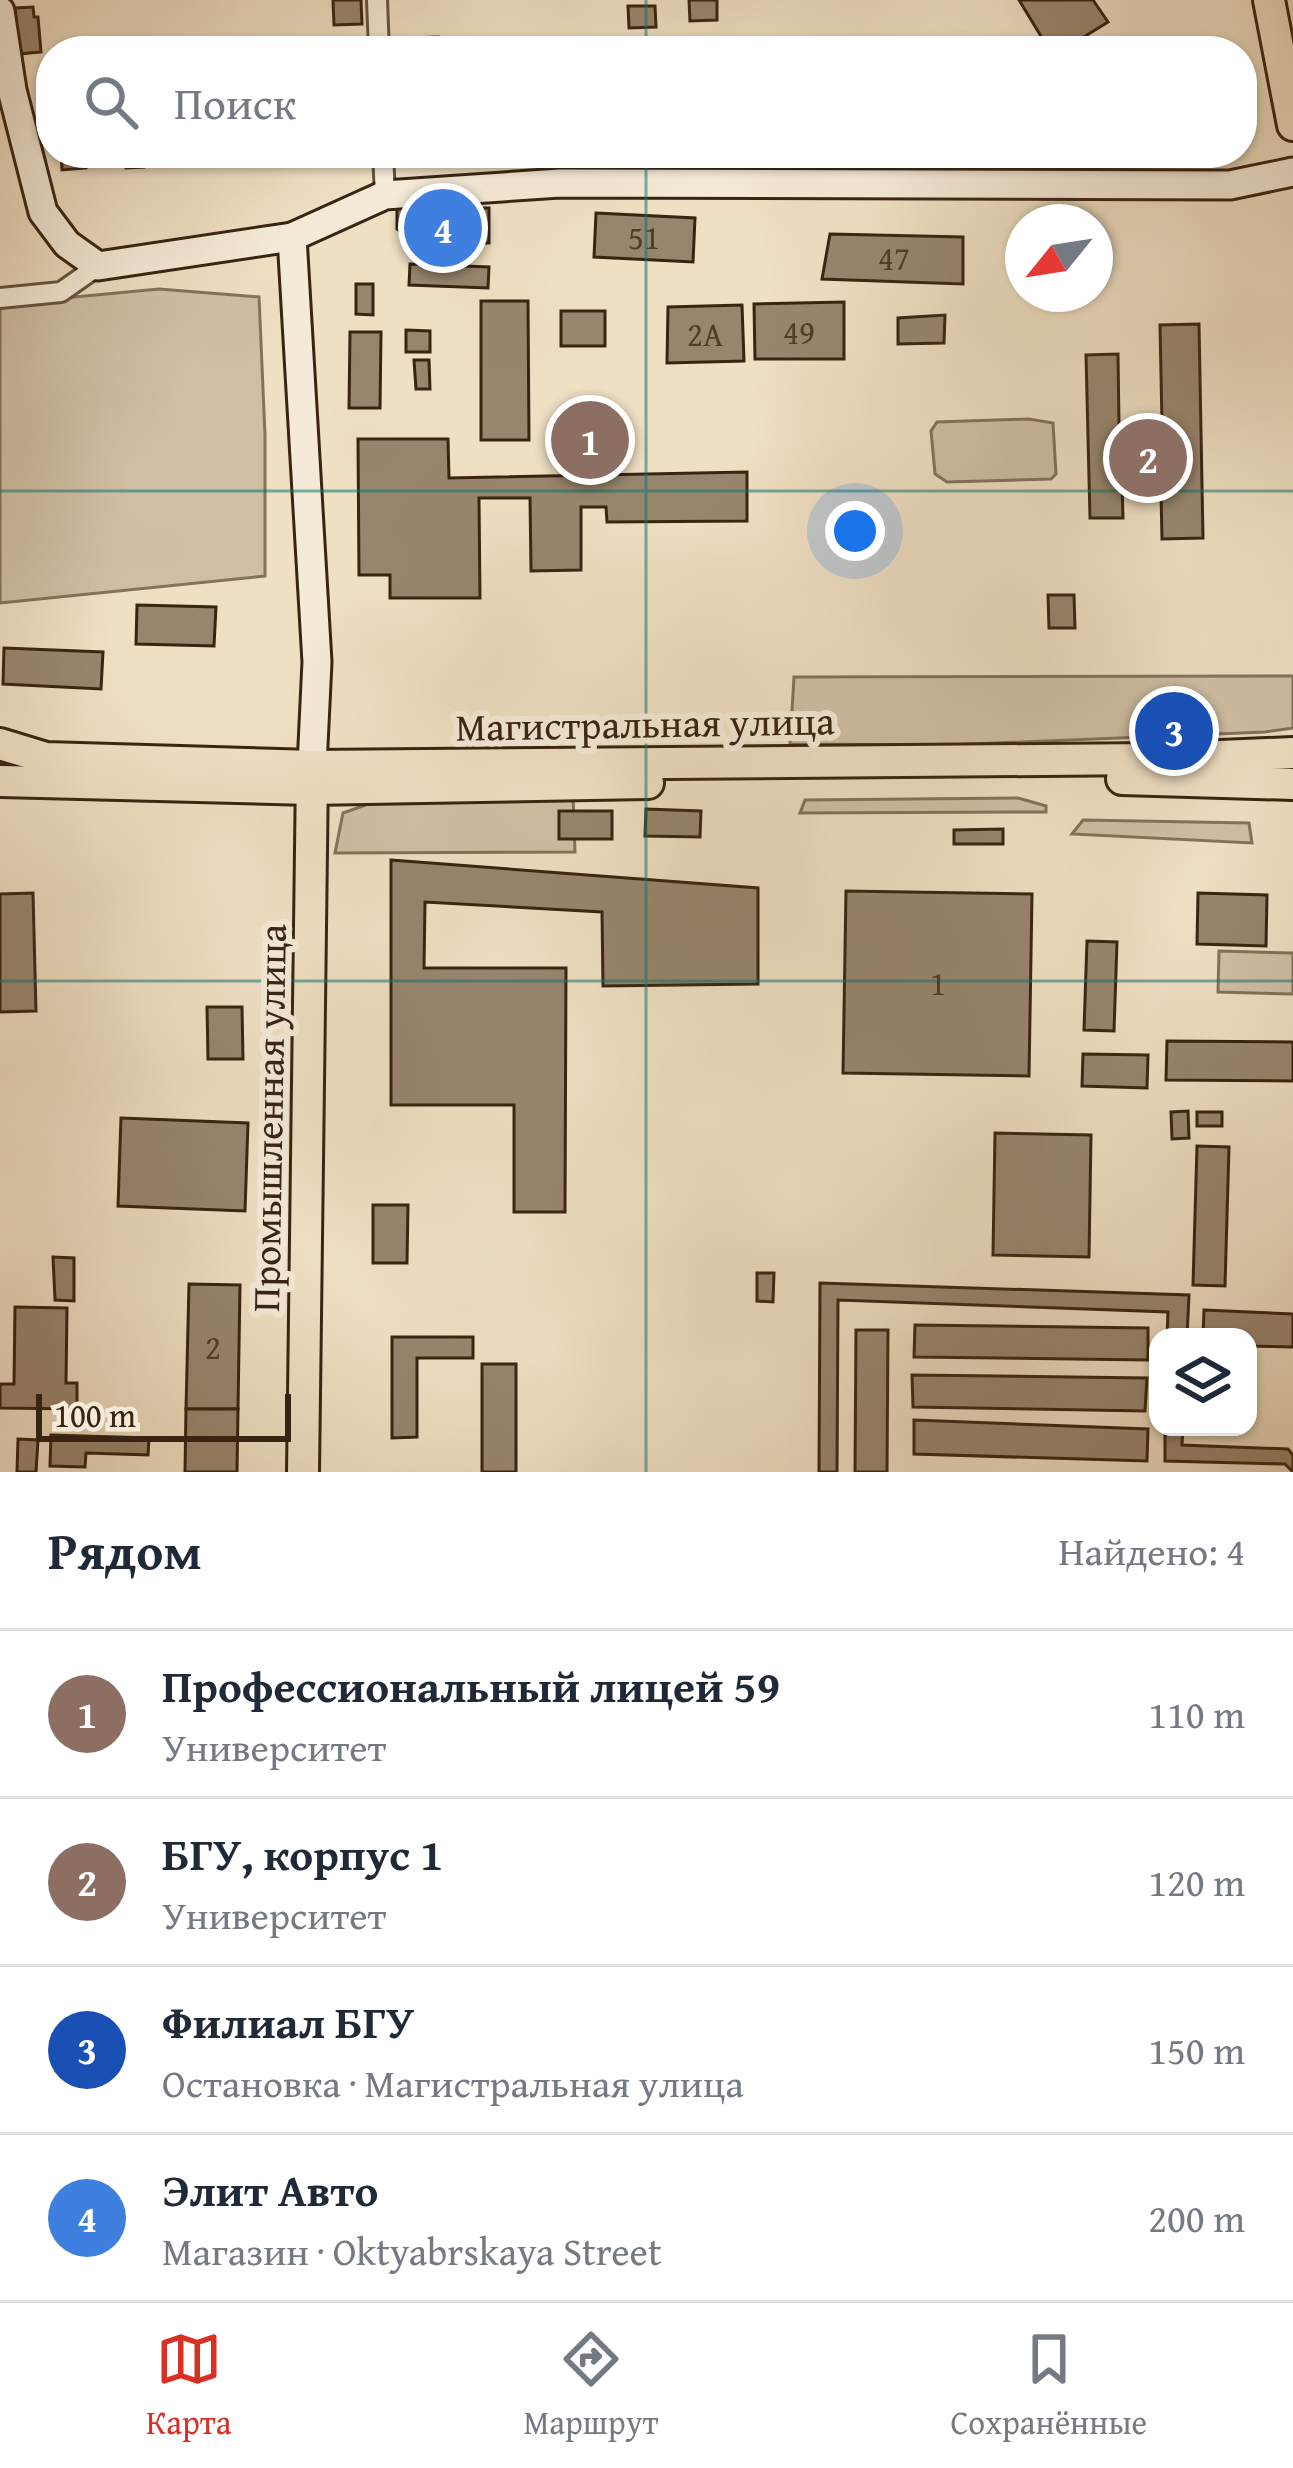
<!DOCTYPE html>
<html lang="ru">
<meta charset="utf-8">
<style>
:root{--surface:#fff;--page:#f2f2f3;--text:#1f2937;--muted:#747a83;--line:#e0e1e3;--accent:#d93025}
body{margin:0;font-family:"Gentium Book Plus",serif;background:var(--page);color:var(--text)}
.controls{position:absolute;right:36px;bottom:36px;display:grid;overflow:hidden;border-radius:24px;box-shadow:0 3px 9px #0004}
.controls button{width:108px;height:108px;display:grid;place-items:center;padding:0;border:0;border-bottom:3px solid var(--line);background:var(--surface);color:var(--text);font:60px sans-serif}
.compass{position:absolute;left:1005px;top:204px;width:108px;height:108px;border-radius:50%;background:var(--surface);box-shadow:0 3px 9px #0004;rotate:240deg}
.scale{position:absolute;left:36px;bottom:30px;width:255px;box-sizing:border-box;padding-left:12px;border:6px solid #392411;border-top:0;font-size:33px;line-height:42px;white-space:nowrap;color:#392411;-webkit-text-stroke:9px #f5ead8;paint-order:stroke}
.you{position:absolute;left:855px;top:531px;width:42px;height:42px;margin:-30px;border:9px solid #fff;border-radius:50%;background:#1a73e8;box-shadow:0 0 0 18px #1a73e833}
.badge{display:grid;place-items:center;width:78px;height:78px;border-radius:50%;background:var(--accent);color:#fff;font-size:39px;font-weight:700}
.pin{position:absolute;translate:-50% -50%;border:6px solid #fff;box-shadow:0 3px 12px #0006}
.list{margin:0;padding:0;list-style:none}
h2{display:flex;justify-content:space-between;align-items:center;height:156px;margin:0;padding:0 48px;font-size:51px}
h2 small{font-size:39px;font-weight:400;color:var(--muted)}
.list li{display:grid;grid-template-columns:78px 1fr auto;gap:36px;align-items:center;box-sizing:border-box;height:168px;padding:0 48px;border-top:3px solid var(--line)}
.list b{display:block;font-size:45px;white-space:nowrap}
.list p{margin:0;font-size:39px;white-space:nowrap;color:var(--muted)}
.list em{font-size:39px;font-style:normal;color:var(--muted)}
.icon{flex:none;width:66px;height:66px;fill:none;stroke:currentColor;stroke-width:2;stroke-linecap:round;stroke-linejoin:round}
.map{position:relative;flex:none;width:1293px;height:1472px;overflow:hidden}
.search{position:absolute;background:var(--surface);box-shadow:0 3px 9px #0004;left:36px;right:36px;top:36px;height:132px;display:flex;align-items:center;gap:30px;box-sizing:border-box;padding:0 42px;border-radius:48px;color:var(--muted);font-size:45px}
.sheet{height:828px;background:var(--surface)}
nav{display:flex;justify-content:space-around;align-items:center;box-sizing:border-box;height:168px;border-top:3px solid var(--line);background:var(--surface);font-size:33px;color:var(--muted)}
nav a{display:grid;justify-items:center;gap:6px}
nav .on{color:var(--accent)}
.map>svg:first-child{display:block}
</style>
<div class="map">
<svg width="1293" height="1472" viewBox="0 0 1293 1472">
<rect width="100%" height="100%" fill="#efdfc3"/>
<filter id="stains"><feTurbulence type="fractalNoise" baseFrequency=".00167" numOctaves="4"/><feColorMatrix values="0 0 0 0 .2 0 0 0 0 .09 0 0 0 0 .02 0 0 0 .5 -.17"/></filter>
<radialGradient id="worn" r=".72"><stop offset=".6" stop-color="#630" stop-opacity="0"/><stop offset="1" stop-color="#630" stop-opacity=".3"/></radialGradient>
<g fill="#d0bfa5" stroke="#84725b" stroke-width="3">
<path d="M159,289L259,297L265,435V576L0,603V304Z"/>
<path d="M1029,419L1053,423L1056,474L1051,479L947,482L935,474L931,431L937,422Z"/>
<path d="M1293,676V728L1265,732L946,745L790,744L794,677Z"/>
<path d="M573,794L575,852L335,853L343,813L391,796Z"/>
<path d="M1018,798L1046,806V812L800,813L805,800Z"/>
<path d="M1083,820L1249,823L1252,843L1072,834Z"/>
<path d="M1219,951L1293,953V994L1218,992Z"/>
</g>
<g fill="#98856e" stroke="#392411" stroke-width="3">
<path d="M333,0H361L362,24L334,25Z"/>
<path d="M689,0H717V20L690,21Z"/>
<path d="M1019,0H1093L1108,22L1061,51H1050Z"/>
<path d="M628,6H655L656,27L629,28Z"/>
<path d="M33,7L34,17H38L41,52L19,54L15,8Z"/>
<path d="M438,37V51H411L410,38Z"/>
<path d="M61,153H85L86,168L62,170Z"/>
<path d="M125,153H146L144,167L126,168Z"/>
<path d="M397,208H489V243H415L397,229Z"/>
<path d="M596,213L695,218L693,262L594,257Z"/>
<path d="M830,234L963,237V284L822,279Z"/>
<path d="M410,264L489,267L488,288L409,285Z"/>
<path d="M356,284H373V315L356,314Z"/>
<path d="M481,301H528L529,440H481Z"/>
<path d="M844,302V359H755L754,304Z"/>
<path d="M742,305L744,361L667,363L668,307Z"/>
<rect x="561" y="311" width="44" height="35"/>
<path d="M945,315L944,343L898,344V318Z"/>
<path d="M1199,324L1203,538L1162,539L1160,449L1121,450L1123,518H1090L1086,355L1118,354L1119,425L1162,424L1160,325Z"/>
<path d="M406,330L430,331V352H406Z"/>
<path d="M350,332H381L380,408H349Z"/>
<path d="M414,360H429L430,389H416Z"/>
<path d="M358,439H448L449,478L747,472V521L607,522L606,507H581V570L531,571L530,498H479L480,598H390V575H359Z"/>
<path d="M1048,595H1074L1075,628H1049Z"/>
<path d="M137,605L216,607L214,646L136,644Z"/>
<path d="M4,648L103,652L101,689L3,684Z"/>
<path d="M1198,729V743L1147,745L1146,731Z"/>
<path d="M646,809L701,811L700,837L645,836Z"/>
<rect x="559" y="811" width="53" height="28"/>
<path d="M1003,829V844H954V830Z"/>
<path d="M391,860L758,888V984L603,986L602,912L425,902L424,968H566L565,1212H514V1105H391Z"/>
<path d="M846,891L1032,894L1029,1076L843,1073Z"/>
<path d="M33,893L36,1011L0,1012V894Z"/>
<path d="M1198,893L1267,895L1266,946L1197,944Z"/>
<path d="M1087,941L1117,942L1114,1031L1084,1030Z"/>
<path d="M207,1007H242L243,1059H208Z"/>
<path d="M1167,1041L1293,1042V1081L1166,1080Z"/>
<path d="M1083,1054L1148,1055L1147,1088L1082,1086Z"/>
<path d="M1188,1111L1189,1138L1172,1139L1171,1112Z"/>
<rect x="1197" y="1112" width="25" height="14"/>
<path d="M121,1118L248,1123L245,1211L118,1206Z"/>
<path d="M995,1133L1091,1135L1089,1257L993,1255Z"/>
<path d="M1197,1146L1229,1147L1225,1286L1193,1285Z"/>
<path d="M373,1205H408L407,1263H373Z"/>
<path d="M53,1257L74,1258V1301L55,1300Z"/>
<path d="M757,1273H774L773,1302L757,1301Z"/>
<path d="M820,1283L1189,1295L1187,1337H1167L1168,1312L838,1300L837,1472H819Z"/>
<path d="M189,1284L240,1285L238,1409H186Z"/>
<path d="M15,1307L67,1308L66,1383H77V1409L0,1408V1384H14Z"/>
<path d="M1204,1310L1293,1314V1347L1248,1346V1337H1203Z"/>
<path d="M915,1325L1148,1328V1360L914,1357Z"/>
<path d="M856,1330H888L887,1472H855Z"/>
<path d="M392,1337H473V1358H417V1437L392,1438Z"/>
<rect x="482" y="1364" width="34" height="108"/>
<path d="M912,1375L1147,1378L1145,1411L913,1407Z"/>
<path d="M186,1409H238L237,1472H185Z"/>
<path d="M914,1420L1148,1429L1147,1461L914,1454Z"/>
<path d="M1165,1427H1183L1182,1445L1288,1449L1293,1455V1472L1285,1464L1165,1461Z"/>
<path d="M51,1435L149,1438L148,1455L86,1453L85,1467L50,1466Z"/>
<path d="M18,1439L38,1440L36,1472H17Z"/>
</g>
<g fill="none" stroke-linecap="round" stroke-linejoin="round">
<defs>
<g id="street">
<path d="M377,0L379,51"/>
<path d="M383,153L385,195"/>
<path d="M0,298L61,292L98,266"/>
</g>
<g id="secondary">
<path d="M0,11L12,90L43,212L67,244L98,266L292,237L385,195L560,183L1230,185L1293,172"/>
<path d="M292,237L317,662L312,766"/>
</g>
<g id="primary">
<path d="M1269,0L1293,125"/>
<path d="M0,744L46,758L312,766L1151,759L1293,753"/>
<path d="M1122,779L1293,784"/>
<path d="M0,781L310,789L648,783"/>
<path d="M303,1472L312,772"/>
</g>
</defs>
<use href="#street" stroke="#66533e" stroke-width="24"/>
<use href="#secondary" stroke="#392411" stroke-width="33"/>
<use href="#primary" stroke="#392411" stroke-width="36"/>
<use href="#street" stroke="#f5ead8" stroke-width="18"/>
<use href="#secondary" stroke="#f5ead8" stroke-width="27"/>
<use href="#primary" stroke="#efdfc3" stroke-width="30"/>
</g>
<path fill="none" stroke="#0f766e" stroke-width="3" stroke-opacity="0.55" d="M646,0V51M646,153V1472M0,491H1293M0,981H1293"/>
<g text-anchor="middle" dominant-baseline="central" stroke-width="12" stroke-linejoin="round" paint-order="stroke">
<g font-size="33" fill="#513c28">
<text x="644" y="237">51</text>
<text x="894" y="258">47</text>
<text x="799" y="332">49</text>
<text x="705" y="334">2А</text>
<text x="938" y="983">1</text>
<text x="213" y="1347">2</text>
</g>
<g font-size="39" fill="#392411" stroke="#f5ead8">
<text transform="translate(645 723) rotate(-1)">Магистральная улица</text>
<text transform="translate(268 1118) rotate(-89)">Промышленная улица</text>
</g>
</g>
<rect width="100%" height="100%" filter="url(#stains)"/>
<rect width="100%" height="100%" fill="url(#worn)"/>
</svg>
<div class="controls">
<button><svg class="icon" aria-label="layers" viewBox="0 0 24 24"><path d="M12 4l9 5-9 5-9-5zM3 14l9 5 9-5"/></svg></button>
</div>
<svg class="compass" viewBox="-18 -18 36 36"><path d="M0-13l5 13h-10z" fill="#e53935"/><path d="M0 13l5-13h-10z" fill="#747a83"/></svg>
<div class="scale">100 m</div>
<div class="you"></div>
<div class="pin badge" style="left:590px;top:440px;background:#8d6e63">1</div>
<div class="pin badge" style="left:1148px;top:458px;background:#8d6e63">2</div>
<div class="pin badge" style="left:1174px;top:731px;background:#1a4fb4">3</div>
<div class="pin badge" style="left:443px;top:228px;background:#3f7fe0">4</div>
<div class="search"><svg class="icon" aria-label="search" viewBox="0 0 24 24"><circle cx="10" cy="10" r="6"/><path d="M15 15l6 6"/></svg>Поиск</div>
</div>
<section class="sheet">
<h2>Рядом<small>Найдено: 4</small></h2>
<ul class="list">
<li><span class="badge" style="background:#8d6e63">1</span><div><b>Профессиональный лицей 59</b><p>Университет</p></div><em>110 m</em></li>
<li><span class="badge" style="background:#8d6e63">2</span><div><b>БГУ, корпус 1</b><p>Университет</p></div><em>120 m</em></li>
<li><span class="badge" style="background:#1a4fb4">3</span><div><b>Филиал БГУ</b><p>Остановка · Магистральная улица</p></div><em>150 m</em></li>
<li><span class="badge" style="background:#3f7fe0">4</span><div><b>Элит Авто</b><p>Магазин · Oktyabrskaya Street</p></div><em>200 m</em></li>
</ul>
</section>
<nav>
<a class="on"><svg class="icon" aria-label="map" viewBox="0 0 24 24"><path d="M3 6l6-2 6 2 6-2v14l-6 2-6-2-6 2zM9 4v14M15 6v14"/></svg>Карта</a>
<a><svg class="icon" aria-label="directions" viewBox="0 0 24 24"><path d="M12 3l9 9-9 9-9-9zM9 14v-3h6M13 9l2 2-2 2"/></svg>Маршрут</a>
<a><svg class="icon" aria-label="saved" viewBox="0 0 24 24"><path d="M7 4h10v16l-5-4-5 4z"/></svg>Сохранённые</a>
</nav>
